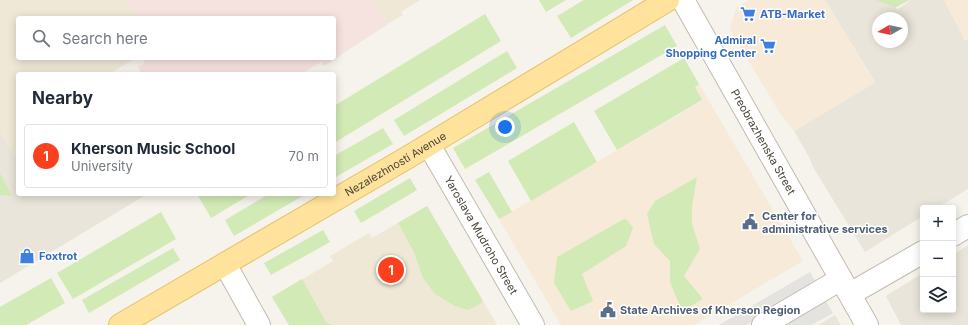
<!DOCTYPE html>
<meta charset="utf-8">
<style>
:root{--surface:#fff;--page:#f6f6f7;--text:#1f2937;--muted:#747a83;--line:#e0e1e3;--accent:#fc3f1d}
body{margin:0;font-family:Inter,sans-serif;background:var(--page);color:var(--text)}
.controls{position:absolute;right:12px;bottom:12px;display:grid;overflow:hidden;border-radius:4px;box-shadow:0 2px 10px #0003}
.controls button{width:36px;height:36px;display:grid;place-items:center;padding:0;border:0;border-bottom:1px solid var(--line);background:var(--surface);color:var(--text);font:20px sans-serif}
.compass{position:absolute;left:872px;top:12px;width:36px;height:36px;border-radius:50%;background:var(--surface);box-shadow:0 2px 10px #0003;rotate:261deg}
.you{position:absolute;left:505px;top:127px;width:14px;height:14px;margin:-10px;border:3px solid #fff;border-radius:50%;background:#1a73e8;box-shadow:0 0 0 6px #1a73e833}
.badge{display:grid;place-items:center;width:26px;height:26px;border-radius:50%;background:var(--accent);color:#fff;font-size:13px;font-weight:700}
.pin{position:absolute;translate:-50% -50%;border:2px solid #fff;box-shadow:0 1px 4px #0006}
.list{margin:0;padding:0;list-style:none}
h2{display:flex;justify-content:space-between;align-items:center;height:52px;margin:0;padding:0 16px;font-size:17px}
h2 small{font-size:13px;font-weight:400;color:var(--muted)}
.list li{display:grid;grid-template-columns:26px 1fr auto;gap:12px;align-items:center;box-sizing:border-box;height:64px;margin:0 8px 8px;padding:0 8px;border:1px solid var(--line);border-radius:4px}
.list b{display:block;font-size:15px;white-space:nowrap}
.list p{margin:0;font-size:13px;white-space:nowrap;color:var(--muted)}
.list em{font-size:13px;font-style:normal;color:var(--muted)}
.icon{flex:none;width:22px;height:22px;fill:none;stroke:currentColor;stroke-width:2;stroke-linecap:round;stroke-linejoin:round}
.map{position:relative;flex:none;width:968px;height:325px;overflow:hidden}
.search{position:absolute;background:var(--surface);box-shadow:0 2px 10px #0003;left:16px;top:16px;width:320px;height:44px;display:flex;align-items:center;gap:10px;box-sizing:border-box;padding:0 14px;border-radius:4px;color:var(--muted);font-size:15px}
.panel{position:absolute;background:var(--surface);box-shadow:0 2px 10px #0003;left:16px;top:72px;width:320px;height:124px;border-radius:4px}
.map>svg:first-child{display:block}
</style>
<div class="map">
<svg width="968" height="325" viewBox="0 0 968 325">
<rect width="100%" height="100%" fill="#f6f3ec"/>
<g fill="#eae5da" fill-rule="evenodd">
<path d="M825,0H892L897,10L911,0H944L965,40L968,39V189L937,208H923V216L865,252L813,167L809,157L794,131L875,82ZM878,18H902V42H878Z"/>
<path d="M0,132L14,155L18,153V194H143L144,196L0,283Z"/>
<path d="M968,245V325H901L886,296L923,273V310H953V255Z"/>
<path d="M835,315L841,325H818Z"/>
</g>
<g fill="#f7ead8">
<path d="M749,0H825L875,83L794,131L781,115L730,30L736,8Z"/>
<path d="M944,0H968V39L965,40Z"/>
<path d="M699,84L803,261L694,325H561L499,219L702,101L694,87Z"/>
</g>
<g fill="#efe8d6">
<path d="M0,0H125L136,18H18V58H136L109,74H18V153L14,156L0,132Z"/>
<path d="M373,0H420L401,12L403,15L388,24Z"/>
<path d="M427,206L497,325H289L272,297L333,261L330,256L369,233L372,238Z"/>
</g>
<path fill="#f6e3e0" d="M125,0H373L388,24L324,66L321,62L301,74H142L138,67L145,63L142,58H334V18H136Z"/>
<g fill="#d2eab5">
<path d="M539,0H566L546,12Z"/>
<path d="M584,0H633L571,38L557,16Z"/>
<path d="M875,0H910L896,7Z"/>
<path d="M485,14L501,41L334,143V106Z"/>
<path d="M665,25L677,46L465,169L453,148Z"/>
<path d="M507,51L517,68L404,136L394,120Z"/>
<path d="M684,58L699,84L695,87L702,100L617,150L594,111Z"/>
<path d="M574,122L597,162L531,201L508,161Z"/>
<path d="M383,128L393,144L334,178V156Z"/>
<path d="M489,172L512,212L499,219L475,180Z"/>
<path d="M0,173L12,196L0,195Z"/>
<path d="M697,177L692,206V224L700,249L684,276L703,299L682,311L670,282V261L654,244L647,214L655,201Z"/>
<path d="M410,178L417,190L361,223L354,211Z"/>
<path d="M197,194H251L211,218Z"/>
<path d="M269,194H306L234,236L225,220Z"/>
<path d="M427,206L483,301L478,305L468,310L455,306L435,294L423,278L414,252L398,223Z"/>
<path d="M161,212L176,239L73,299L57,273Z"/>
<path d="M624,219L627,220L633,228L626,246L582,274L593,301L571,311L554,283L557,257Z"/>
<path d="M323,230L330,242L271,275L264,263Z"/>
<path d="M173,248L180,260L89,313L82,300Z"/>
<path d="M51,278L65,303L26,325H0V307Z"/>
<path d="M302,279L326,322L332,325H289L272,297Z"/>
</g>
<g fill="#e5e3e0">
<path d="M810,272L817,284L746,325H719Z"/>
<path d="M826,301L833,313L812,325H785Z"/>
</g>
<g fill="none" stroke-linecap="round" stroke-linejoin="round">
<defs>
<g id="minor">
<path id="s1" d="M683,0L867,325"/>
<path id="s2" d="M429,145L533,325"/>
<path d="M953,235L968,226"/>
<path d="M225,264L259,325"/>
<path d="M850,294L923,252"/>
<path d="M763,325L841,279"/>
</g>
<g id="major">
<path id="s3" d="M120,325L410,156L668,0"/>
</g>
</defs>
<use href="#minor" stroke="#c2bbae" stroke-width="24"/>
<use href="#major" stroke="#e6c16a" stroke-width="24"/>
<use href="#minor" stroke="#fff" stroke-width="22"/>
<use href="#major" stroke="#ffe39c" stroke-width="22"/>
</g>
<defs>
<symbol id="supermarket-bare" viewBox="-9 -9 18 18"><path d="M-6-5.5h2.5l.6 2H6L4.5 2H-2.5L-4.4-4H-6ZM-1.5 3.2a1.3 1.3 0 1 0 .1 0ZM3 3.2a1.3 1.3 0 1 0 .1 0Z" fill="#3f7fe0" stroke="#fff" stroke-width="2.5" paint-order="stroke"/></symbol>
<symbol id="civic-bare" viewBox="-9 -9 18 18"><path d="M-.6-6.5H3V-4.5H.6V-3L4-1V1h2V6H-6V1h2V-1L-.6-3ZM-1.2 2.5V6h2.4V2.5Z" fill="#5c6f8a" stroke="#fff" stroke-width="2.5" paint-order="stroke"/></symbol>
<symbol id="shop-bare" viewBox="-9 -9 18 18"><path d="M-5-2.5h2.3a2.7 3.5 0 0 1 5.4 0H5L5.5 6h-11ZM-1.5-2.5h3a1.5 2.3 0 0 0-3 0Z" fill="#3f7fe0" stroke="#fff" stroke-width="2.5" paint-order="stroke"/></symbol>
</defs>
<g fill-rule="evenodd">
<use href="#supermarket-bare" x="737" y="3" width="22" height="22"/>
<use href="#supermarket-bare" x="757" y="35" width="22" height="22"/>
<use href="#civic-bare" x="739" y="211" width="22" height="22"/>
<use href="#shop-bare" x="16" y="245" width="22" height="22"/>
<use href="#civic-bare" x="597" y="299" width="22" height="22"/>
</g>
<g text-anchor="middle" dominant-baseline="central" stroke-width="3" stroke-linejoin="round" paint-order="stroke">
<g font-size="11" font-weight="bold" fill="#366cbe" stroke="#fff" text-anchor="start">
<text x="760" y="14">ATB-Market</text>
<text x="756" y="40" text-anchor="end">Admiral<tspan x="756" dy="13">Shopping Center</tspan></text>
<text x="39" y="256">Foxtrot</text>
</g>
<g font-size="11" fill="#4b4439" stroke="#fff">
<text stroke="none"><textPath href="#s1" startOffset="163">Preobrazhenska Street</textPath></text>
<text stroke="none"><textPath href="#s3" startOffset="319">Nezalezhnosti Avenue</textPath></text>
<text stroke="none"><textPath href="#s2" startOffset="104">Yaroslava Mudroho Street</textPath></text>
</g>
<g font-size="11" font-weight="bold" fill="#4e5e75" stroke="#fff" text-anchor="start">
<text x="762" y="216">Center for<tspan x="762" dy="13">administrative services</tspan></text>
<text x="620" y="310">State Archives of Kherson Region</text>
</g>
</g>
</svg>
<div class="controls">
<button>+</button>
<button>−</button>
<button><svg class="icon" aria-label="layers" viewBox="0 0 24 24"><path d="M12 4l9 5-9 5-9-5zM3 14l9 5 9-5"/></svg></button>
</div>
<svg class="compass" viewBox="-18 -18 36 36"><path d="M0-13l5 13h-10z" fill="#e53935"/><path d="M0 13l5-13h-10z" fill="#747a83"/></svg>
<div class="you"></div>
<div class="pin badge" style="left:391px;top:270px">1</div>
<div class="search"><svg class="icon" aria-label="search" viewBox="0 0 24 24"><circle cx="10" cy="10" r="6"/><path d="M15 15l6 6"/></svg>Search here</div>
<section class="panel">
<h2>Nearby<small></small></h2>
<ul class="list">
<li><span class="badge">1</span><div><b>Kherson Music School</b><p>University</p></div><em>70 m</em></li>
</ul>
</section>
</div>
